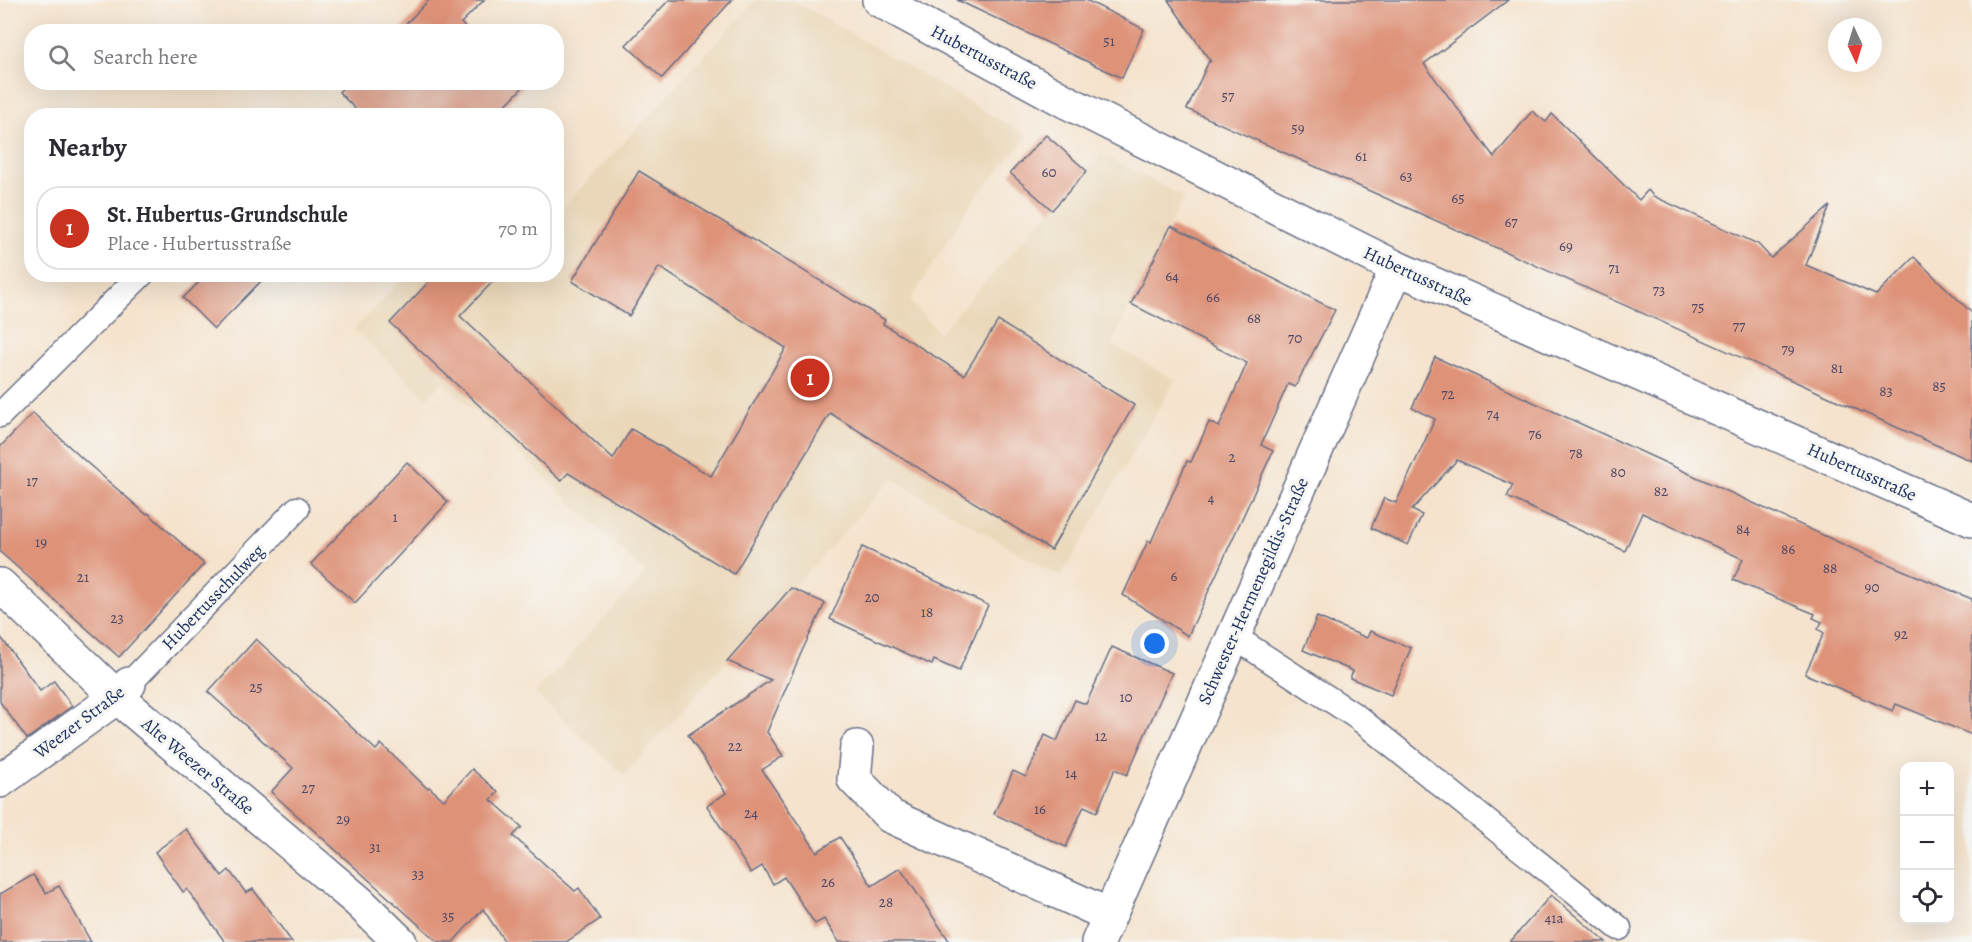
<!DOCTYPE html>
<meta charset="utf-8">
<style>
:root{--surface:#fff;--page:#f7f7f7;--text:#2b2b33;--muted:#7c7c81;--line:#e1e1e2;--accent:#c8321e}
body{margin:0;font-family:Alegreya,serif;background:var(--page);color:var(--text)}
.controls{position:absolute;right:18px;bottom:18px;display:grid;overflow:hidden;border-radius:12px;box-shadow:0 6px 24px #0002}
.controls button{width:54px;height:54px;display:grid;place-items:center;padding:0;border:0;border-bottom:2px solid var(--line);background:var(--surface);color:var(--text);font:30px sans-serif}
.compass{position:absolute;left:1828px;top:18px;width:54px;height:54px;border-radius:50%;background:var(--surface);box-shadow:0 6px 24px #0002;rotate:176deg}
.you{position:absolute;left:1155px;top:644px;width:21px;height:21px;margin:-15px;border:4px solid #fff;border-radius:50%;background:#1a73e8;box-shadow:0 0 0 9px #1a73e833}
.badge{display:grid;place-items:center;width:39px;height:39px;border-radius:50%;background:var(--accent);color:#fff;font-size:20px;font-weight:700}
.pin{position:absolute;translate:-50% -50%;border:3px solid #fff;box-shadow:0 2px 6px #0006}
.list{margin:0;padding:0;list-style:none}
h2{display:flex;justify-content:space-between;align-items:center;height:78px;margin:0;padding:0 24px;font-size:26px}
h2 small{font-size:20px;font-weight:400;color:var(--muted)}
.list li{display:grid;grid-template-columns:39px 1fr auto;gap:18px;align-items:center;box-sizing:border-box;height:84px;margin:0 12px 12px;padding:0 12px;border:2px solid var(--line);border-radius:24px}
.list b{display:block;font-size:22px;white-space:nowrap}
.list p{margin:0;font-size:20px;white-space:nowrap;color:var(--muted)}
.list em{font-size:20px;font-style:normal;color:var(--muted)}
.icon{flex:none;width:33px;height:33px;fill:none;stroke:currentColor;stroke-width:2;stroke-linecap:round;stroke-linejoin:round}
.map{position:relative;flex:none;width:1972px;height:942px;overflow:hidden}
.search{position:absolute;background:var(--surface);box-shadow:0 6px 24px #0002;left:24px;top:24px;width:540px;height:66px;display:flex;align-items:center;gap:15px;box-sizing:border-box;padding:0 21px;border-radius:24px;color:var(--muted);font-size:22px}
.panel{position:absolute;background:var(--surface);box-shadow:0 6px 24px #0002;left:24px;top:108px;width:540px;height:174px;border-radius:24px}
.map>svg:first-child{display:block}
</style>
<div class="map">
<svg width="1972" height="942" viewBox="0 0 1972 942">
<rect width="100%" height="100%" fill="#f6f6f2"/>
<filter id="ink" filterUnits="userSpaceOnUse"><feTurbulence type="fractalNoise" baseFrequency=".0167" numOctaves="2"/><feDisplacementMap in="SourceGraphic" scale="12" xChannelSelector="R" yChannelSelector="G"/><feConvolveMatrix kernelMatrix="1 2 1 2 8 2 1 2 1" color-interpolation-filters="sRGB"/></filter>
<filter id="wash" filterUnits="userSpaceOnUse"><feTurbulence type="fractalNoise" baseFrequency=".008" numOctaves="4" result="noise"/><feDisplacementMap in="SourceGraphic" scale="24" xChannelSelector="R" yChannelSelector="G"/><feGaussianBlur stdDeviation="1.35" result="paint"/><feColorMatrix in="noise" values="0 0 0 0 0 0 0 0 0 0 0 0 0 0 0 0 0 1.4 0 .05"/><feComposite in="paint" operator="in"/></filter>
<g filter="url(#wash)">
<rect width="100%" height="100%" fill="#f5e3cd"/>
<path fill="#ebd8ba" d="M756,0H792L1028,136L970,204L910,301L939,333L1101,154L1184,197L1111,344L1175,380L1061,577L892,479L624,775L535,694L646,573L443,381L427,398L354,329L406,275L556,274L557,214Z"/>
<g id="blocks">
<g fill="#de9379">
<path d="M429,0H484L461,23L469,32H398Z"/>
<path d="M669,0H732L662,78L626,45Z"/>
<path d="M957,0H1086L1144,29L1122,78Z"/>
<path d="M1168,0H1508L1424,64L1494,157L1532,111L1546,122L1552,114L1639,200L1648,190L1653,196L1758,244L1771,258L1830,206L1806,265L1876,295L1914,257L1972,313V461L1187,109L1209,61L1211,62Z"/>
<path d="M348,82H521L524,86L495,116H362L339,92Z"/>
<path d="M1046,135L1087,171L1052,210L1010,173Z"/>
<path d="M639,171L885,320L883,324L964,375L998,321L1134,405L1051,550L830,413L734,574L568,473L561,481L390,323L436,274H500L460,316L613,459L631,429L711,476L786,348L659,267L629,316L572,281Z"/>
<path d="M1171,226L1335,310L1295,387L1288,384L1261,445L1273,451L1188,636L1123,595L1148,541L1151,542L1187,461L1191,462L1209,422L1219,427L1247,363L1131,304Z"/>
<path d="M207,274H268L214,329L183,298Z"/>
<path d="M1435,357L1862,553L1972,599V735L1896,704L1893,711L1805,674L1824,633L1818,629L1822,622L1813,618L1815,614L1733,580L1743,559L1642,513L1625,551L1507,497L1513,485L1457,460L1412,510L1422,515L1408,545L1371,528L1384,498L1396,503L1435,419L1412,408Z"/>
<path d="M33,413L85,461L146,514L148,513L204,564L119,657L0,552V447Z"/>
<path d="M407,462L448,502L355,603L311,564Z"/>
<path d="M862,547L988,605L959,671L934,660L932,665L830,619Z"/>
<path d="M791,588L825,603L802,651L767,732L783,756L762,770L817,852L840,837L872,886L900,868L950,942H839L824,919L815,924L784,877L773,884L762,866L751,873L707,806L726,793L688,735L771,680L727,661Z"/>
<path d="M1317,617L1367,638L1370,631L1411,648L1391,695L1350,678L1353,671L1303,650Z"/>
<path d="M0,636L40,691L54,681L72,706L27,739L0,702Z"/>
<path d="M256,639L376,750L381,744L427,788L429,787L444,800L472,769L498,792L491,800L522,827L513,836L575,891L579,888L600,919L566,942H505L483,909L453,942H438L271,792L293,768L208,692Z"/>
<path d="M1112,647L1172,673L1127,775L1115,769L1097,812L1084,806L1066,847L994,814L1013,771L1026,777L1045,735L1057,741L1075,700L1086,704Z"/>
<path d="M186,829L222,876L229,870L246,893L253,889L292,942H225L187,889L183,892L155,852Z"/>
<path d="M33,875L46,893L59,886L91,942H0V894Z"/>
<path d="M1551,895L1606,942H1510Z"/>
</g>
</g>
</g>
<g filter="url(#ink)">
<use href="#blocks" fill-opacity="0" stroke="#676e85" stroke-width="1.5"/>
<g fill="none" stroke-linecap="round" stroke-linejoin="round">
<defs>
<g id="lane">
<path d="M0,415L142,274"/>
<path d="M1233,636L1357,717L1619,928"/>
<path d="M129,684L297,509"/>
</g>
<g id="street">
<path d="M879,0L1065,101L1397,268L1972,520"/>
<path d="M0,585L117,697L358,901L400,942"/>
<path d="M857,747L854,779L890,816L1109,915"/>
<path d="M0,781L117,697L129,684"/>
<path d="M1098,942L1397,268"/>
</g>
</defs>
<use href="#lane" stroke="#676e85" stroke-width="27"/>
<use href="#street" stroke="#676e85" stroke-width="36"/>
<use href="#lane" stroke="#fff" stroke-width="24"/>
<use href="#street" stroke="#fff" stroke-width="33"/>
</g>
</g>
<g text-anchor="middle" dominant-baseline="central" stroke-width="6" stroke-linejoin="round" paint-order="stroke">
<g font-size="15" fill="#4c4865">
<text x="1109" y="41">51</text>
<text x="1228" y="96">57</text>
<text x="1298" y="128">59</text>
<text x="1361" y="156">61</text>
<text x="1049" y="172">60</text>
<text x="1406" y="176">63</text>
<text x="1458" y="198">65</text>
<text x="1511" y="222">67</text>
<text x="1566" y="246">69</text>
<text x="1614" y="268">71</text>
<text x="1172" y="276">64</text>
<text x="1659" y="290">73</text>
<text x="1213" y="297">66</text>
<text x="1698" y="307">75</text>
<text x="1254" y="318">68</text>
<text x="1739" y="326">77</text>
<text x="1295" y="338">70</text>
<text x="1788" y="349">79</text>
<text x="1837" y="368">81</text>
<text x="1939" y="386">85</text>
<text x="1886" y="391">83</text>
<text x="1448" y="394">72</text>
<text x="1493" y="414">74</text>
<text x="1535" y="434">76</text>
<text x="1576" y="453">78</text>
<text x="1232" y="457">2</text>
<text x="1618" y="472">80</text>
<text x="32" y="481">17</text>
<text x="1661" y="491">82</text>
<text x="1211" y="498">4</text>
<text x="395" y="517">1</text>
<text x="1743" y="529">84</text>
<text x="41" y="542">19</text>
<text x="1788" y="549">86</text>
<text x="1830" y="568">88</text>
<text x="1174" y="576">6</text>
<text x="83" y="577">21</text>
<text x="1872" y="587">90</text>
<text x="872" y="597">20</text>
<text x="927" y="612">18</text>
<text x="117" y="618">23</text>
<text x="1901" y="634">92</text>
<text x="256" y="687">25</text>
<text x="1126" y="697">10</text>
<text x="1101" y="736">12</text>
<text x="735" y="746">22</text>
<text x="1071" y="773">14</text>
<text x="308" y="788">27</text>
<text x="1040" y="809">16</text>
<text x="751" y="813">24</text>
<text x="343" y="819">29</text>
<text x="375" y="847">31</text>
<text x="418" y="874">33</text>
<text x="828" y="882">26</text>
<text x="886" y="902">28</text>
<text x="448" y="916">35</text>
<text x="1554" y="918">41a</text>
</g>
<g font-size="18" fill="#1b2f5e" stroke="#f6f6f2">
<text transform="translate(984 57) rotate(28)">Hubertusstraße</text>
<text transform="translate(1418 276) rotate(25)">Hubertusstraße</text>
<text transform="translate(1862 472) rotate(24)">Hubertusstraße</text>
<text transform="translate(1253 591) rotate(-66)">Schwester-Hermenegildis-Straße</text>
<text transform="translate(213 597) rotate(-46)">Hubertusschulweg</text>
<text transform="translate(79 722) rotate(-37)">Weezer Straße</text>
<text transform="translate(198 766) rotate(40)">Alte Weezer Straße</text>
</g>
</g>
</svg>
<div class="controls">
<button>+</button>
<button>−</button>
<button><svg class="icon" aria-label="locate" viewBox="0 0 24 24"><circle cx="12" cy="12" r="6"/><path d="M12 2v4M12 18v4M2 12h4M18 12h4"/></svg></button>
</div>
<svg class="compass" viewBox="-18 -18 36 36"><path d="M0-13l5 13h-10z" fill="#e53935"/><path d="M0 13l5-13h-10z" fill="#7c7c81"/></svg>
<div class="you"></div>
<div class="pin badge" style="left:810px;top:378px">1</div>
<div class="search"><svg class="icon" aria-label="search" viewBox="0 0 24 24"><circle cx="10" cy="10" r="6"/><path d="M15 15l6 6"/></svg>Search here</div>
<section class="panel">
<h2>Nearby<small></small></h2>
<ul class="list">
<li><span class="badge">1</span><div><b>St. Hubertus-Grundschule</b><p>Place · Hubertusstraße</p></div><em>70 m</em></li>
</ul>
</section>
</div>
